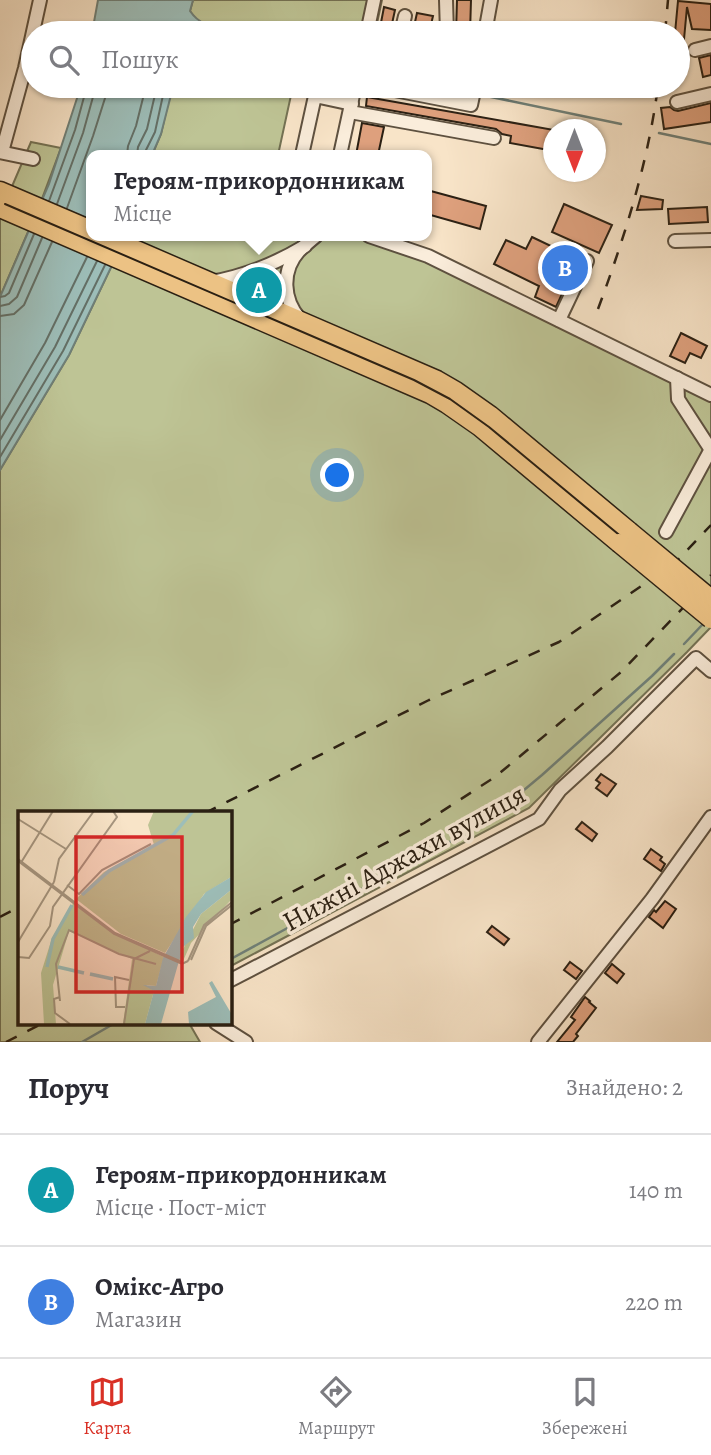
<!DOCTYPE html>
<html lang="uk">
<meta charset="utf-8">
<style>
:root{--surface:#fff;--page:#f2f2f3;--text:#2b2b33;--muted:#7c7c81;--line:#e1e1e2;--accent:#d93025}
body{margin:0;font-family:Alegreya,serif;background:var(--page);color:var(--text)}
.compass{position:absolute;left:543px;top:119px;width:63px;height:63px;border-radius:50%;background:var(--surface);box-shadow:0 2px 5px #0004;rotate:180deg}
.you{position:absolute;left:338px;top:476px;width:24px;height:24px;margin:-18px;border:5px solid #fff;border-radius:50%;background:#1a73e8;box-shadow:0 0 0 10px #1a73e833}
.badge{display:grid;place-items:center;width:46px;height:46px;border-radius:50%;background:var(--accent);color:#fff;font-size:23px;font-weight:700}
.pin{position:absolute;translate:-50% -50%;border:4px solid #fff;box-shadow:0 2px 7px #0006}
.popup{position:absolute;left:86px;top:150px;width:346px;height:91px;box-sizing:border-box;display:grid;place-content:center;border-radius:14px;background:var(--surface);filter:drop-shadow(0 2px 5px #0005);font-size:23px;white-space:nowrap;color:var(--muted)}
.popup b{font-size:26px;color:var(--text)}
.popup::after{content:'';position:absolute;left:50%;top:100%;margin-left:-14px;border:14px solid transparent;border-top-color:var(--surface)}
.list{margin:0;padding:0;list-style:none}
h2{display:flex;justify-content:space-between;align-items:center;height:91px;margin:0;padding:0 28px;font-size:30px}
h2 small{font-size:23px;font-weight:400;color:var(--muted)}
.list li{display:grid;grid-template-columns:46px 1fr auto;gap:21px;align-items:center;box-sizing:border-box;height:112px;padding:0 28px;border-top:2px solid var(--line)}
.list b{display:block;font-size:26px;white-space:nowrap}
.list p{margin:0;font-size:23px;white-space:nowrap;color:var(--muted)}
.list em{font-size:23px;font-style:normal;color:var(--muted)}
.icon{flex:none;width:38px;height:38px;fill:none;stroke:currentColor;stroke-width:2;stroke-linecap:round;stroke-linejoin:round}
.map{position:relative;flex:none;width:711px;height:1042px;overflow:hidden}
.search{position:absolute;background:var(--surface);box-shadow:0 2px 5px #0004;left:21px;right:21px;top:21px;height:77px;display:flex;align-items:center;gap:18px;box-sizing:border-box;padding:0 24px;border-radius:38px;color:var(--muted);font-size:26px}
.sheet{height:315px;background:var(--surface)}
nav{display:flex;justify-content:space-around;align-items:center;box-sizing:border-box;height:98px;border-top:2px solid var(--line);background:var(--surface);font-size:19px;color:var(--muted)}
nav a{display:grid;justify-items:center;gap:4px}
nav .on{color:var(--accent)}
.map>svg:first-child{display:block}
</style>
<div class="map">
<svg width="711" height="1042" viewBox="0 0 711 1042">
<rect width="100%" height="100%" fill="#f8e4c8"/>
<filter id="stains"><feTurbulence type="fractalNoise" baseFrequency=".00286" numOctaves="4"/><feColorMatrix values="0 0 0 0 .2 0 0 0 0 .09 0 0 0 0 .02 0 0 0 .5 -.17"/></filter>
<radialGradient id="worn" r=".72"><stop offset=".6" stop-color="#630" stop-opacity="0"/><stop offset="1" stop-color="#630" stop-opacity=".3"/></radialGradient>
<g fill="#bec495" stroke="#747254" stroke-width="2">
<path d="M193,0H382L375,33H233L209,27L196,19L190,11Z"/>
<path d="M172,86H293L278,155H152L161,134Z"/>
<path d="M31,142L61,148L40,204L10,191Z"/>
<path d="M0,212L31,225L0,297Z"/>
<path d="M126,236H382L711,390V594L497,416L124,241Z"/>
<path d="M114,261L445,407L711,627L687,652L529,808L229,967V813H19V1023H189L200,1042H0V470L69,355Z"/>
</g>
<g fill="#9dbeb9" stroke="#6f7f77" stroke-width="2">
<path d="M98,0H193L190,11C200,26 216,28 233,33H92Z"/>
<path d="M81,86H172V91L161,134L152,155H91V236H126L69,355L0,470V297L49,184Z"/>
</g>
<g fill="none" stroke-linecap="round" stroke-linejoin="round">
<g stroke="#646f66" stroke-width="2">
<path d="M127,155L128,146L136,126L146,86"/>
<path d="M137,155L138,147L147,129L157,86"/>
<path d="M146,155V150L155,132L165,86"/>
<path d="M49,201L75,130L87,86"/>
<path d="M57,204L83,133L96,86"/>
<path d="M67,208L93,136L106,95L107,86"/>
<path d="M0,297L5,296L9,293L34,234"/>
<path d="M0,306L9,304L17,297L42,238"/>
<path d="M0,316L14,314L24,305L52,242"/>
<path d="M0,420L45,343L87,257"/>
<path d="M0,440L55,347L97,261"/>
<path d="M0,457L63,351L105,265"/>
</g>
<g stroke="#6f7f77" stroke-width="2.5">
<path d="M434,86H438"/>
<path d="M458,91L470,93"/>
<path d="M477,94L621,124"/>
<path d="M659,133L711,144"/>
<path d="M684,644L703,624"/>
<path d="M229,960L313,914L433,852L494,815L542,775L652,676L674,654"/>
<path d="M82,1042L115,1023"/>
</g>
</g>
<g fill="#dea07d" stroke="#2b2013" stroke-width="2">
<path d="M457,0H471L470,33H456Z"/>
<path d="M678,1L711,4V30L692,29L687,7L683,50H678V33H675Z"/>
<path d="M384,7L395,10L390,33H379Z"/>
<path d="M417,13L433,16L429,33L413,31Z"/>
<path d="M711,55V75L703,77L699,58Z"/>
<path d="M367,97L554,130V151L510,143L511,136L502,134L496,129L366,106Z"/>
<path d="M711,103V122L664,129L661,108L670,107L674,110L678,111Z"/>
<path d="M362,123L384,127L378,155H356Z"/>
<path d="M427,190L486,206L480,229L427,214Z"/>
<path d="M641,196L663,200L662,209L637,210Z"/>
<path d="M564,204L612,225L599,253L552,232Z"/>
<path d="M707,207L708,222L669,224L668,209Z"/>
<path d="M532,237L578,259L556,307L535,297L539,286L494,264L506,240L526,249Z"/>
<path d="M681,333L707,346L701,358L690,353L685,363L670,356Z"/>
<path d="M601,774L616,784L607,796L596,788L600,783L596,780Z"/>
<path d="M582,822L597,834L592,841L576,829Z"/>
<path d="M651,849L662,857L660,860L665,864L661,871L644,859Z"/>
<path d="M665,901L676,909L663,928L649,917L654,910L656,912Z"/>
<path d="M492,926L509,939L504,945L487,932Z"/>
<path d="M570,962L582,971L576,979L564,970Z"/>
<path d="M612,964L624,974L617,983L605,973Z"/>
<path d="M585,997L590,1001L589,1002L596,1008L576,1034L578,1036L573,1042H557L575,1020L571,1017Z"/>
</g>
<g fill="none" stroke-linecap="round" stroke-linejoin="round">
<defs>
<g id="minor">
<path d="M446,0L447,33"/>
<path d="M367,33L374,0"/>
<path d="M401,33L405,16"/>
<path d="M485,33L491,0"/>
<path d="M695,50L711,46"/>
<path d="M374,86L471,105L475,86"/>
<path d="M677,102L711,94"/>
<path d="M350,112L494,138"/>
<path d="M0,152L33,159"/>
<path d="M2,152L25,68L40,0"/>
<path d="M302,155L315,96L352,104"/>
<path d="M340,155L355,86"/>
<path d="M369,236L428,256L711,395"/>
<path d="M675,241L711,240"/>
<path d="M211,282C245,276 275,264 305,246"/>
<path d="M300,319C283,300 281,271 299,251C304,246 310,241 316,236"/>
<path d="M559,320L587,261"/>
<path d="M677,378L678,399L711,450"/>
<path d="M666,532L711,449"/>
<path d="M229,981L539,819L560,790L607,747L696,658L711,671"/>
<path d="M216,1023L246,1042"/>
<path d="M538,1042L652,899L711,817"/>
</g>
<g id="highway">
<path d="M0,191L91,230"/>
<path d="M0,208L430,394L447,404L480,427L619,543"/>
<path d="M104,236L437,380L456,391L490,415L629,531"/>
</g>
</defs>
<use href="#minor" stroke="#5e5140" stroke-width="16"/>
<use href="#highway" stroke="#2b2013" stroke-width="21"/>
<use href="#minor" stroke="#faeddb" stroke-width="12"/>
<use href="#highway" stroke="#ecc284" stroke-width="18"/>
<path stroke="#2b2013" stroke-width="2" d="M5,204L414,380L450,399L489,427L711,611"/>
<g stroke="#2b2013" stroke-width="2.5" stroke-dasharray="12 12" stroke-linecap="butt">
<path d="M665,33L668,0"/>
<path d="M598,309C625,236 648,163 658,86"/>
<path d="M205,813L429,700L559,642L675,563L711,525"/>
<path d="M0,917L19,907"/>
<path d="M229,925L424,823L495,777L621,672L704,586L711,575"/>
<path d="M6,1042L43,1023"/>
</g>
<defs>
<g id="highway-bridge">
<path d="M629,531L711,599"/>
<path d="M619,543L711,619"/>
</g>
</defs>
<use href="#highway-bridge" stroke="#2b2013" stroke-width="21" stroke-linecap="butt"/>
<use href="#highway-bridge" stroke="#ecc284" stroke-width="18"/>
</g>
<g text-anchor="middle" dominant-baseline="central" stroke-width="7" stroke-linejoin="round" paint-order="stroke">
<g font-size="28" fill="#2b2013" stroke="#faeddb">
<text transform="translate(404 858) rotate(-29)">Нижні Аджахи вулиця</text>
</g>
</g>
<g transform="translate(18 811)">
<rect width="214" height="214" fill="#f8e4c8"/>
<path d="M136,0H213V66L186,83L147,142L103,123L58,88L86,61L136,34L130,14ZM213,79V89L173,132L165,150L160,148L183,103ZM56,91L90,119L146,146L138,175L128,174L136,180L127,213H105L114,148L51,120L35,174L38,213H26L23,162L34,127Z" fill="#bec495"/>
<path d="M213,66V79L183,103L175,116L176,127L165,136L143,213H127L136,180L125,174L138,175L145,147L168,106L188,81ZM194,170L213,202V213H171L170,201L198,186L191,172Z" fill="#9dbeb9"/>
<path fill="none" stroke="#9dbeb9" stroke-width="3.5" d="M64,84L91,60L155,24L175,0M29,156L35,128L54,94M40,156L66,162M72,163L95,168"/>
<path fill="none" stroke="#a69680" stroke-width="2" d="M0,8L48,38M0,48L97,122L164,151M0,50L96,123L164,153L170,150M4,50L35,0M36,71L41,48L76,0M49,74L61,83L84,59L133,33M0,131L36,71M0,146L11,147L32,115L35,96L99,6L95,0M173,149L188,115L214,94M170,150L186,114L214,91M42,186L36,188L37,202L52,213M42,190L38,153L51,119L101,143L138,153M107,196H98L97,166L111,169M106,213L116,148L132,140"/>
<path fill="#d62828" fill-opacity="0.15" stroke="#d62828" stroke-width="3.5" d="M58,26H164V181H58Z"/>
<rect width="214" height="214" fill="none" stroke="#2b2013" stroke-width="3.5"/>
</g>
<rect width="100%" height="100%" filter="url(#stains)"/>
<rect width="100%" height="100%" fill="url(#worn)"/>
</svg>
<svg class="compass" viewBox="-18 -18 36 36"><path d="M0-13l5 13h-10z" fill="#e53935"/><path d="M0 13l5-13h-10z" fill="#7c7c81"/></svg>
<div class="you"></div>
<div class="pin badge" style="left:259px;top:290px;background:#0f9aa8">A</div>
<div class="popup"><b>Героям-прикордонникам</b>Місце</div>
<div class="pin badge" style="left:565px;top:268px;background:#3f7fe0">B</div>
<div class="search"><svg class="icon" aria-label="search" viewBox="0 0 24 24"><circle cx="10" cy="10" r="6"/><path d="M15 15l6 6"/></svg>Пошук</div>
</div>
<section class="sheet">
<h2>Поруч<small>Знайдено: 2</small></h2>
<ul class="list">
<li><span class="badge" style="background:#0f9aa8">A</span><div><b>Героям-прикордонникам</b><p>Місце · Пост-міст</p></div><em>140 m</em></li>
<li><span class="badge" style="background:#3f7fe0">B</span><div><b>Омiкс-Агро</b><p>Магазин</p></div><em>220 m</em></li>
</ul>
</section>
<nav>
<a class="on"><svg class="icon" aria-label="map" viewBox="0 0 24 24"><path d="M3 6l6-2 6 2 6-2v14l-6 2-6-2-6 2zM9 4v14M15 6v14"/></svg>Карта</a>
<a><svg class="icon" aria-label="directions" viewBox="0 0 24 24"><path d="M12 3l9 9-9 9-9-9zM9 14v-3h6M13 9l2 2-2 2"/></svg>Маршрут</a>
<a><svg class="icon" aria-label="saved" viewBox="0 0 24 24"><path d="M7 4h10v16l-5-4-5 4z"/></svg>Збережені</a>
</nav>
